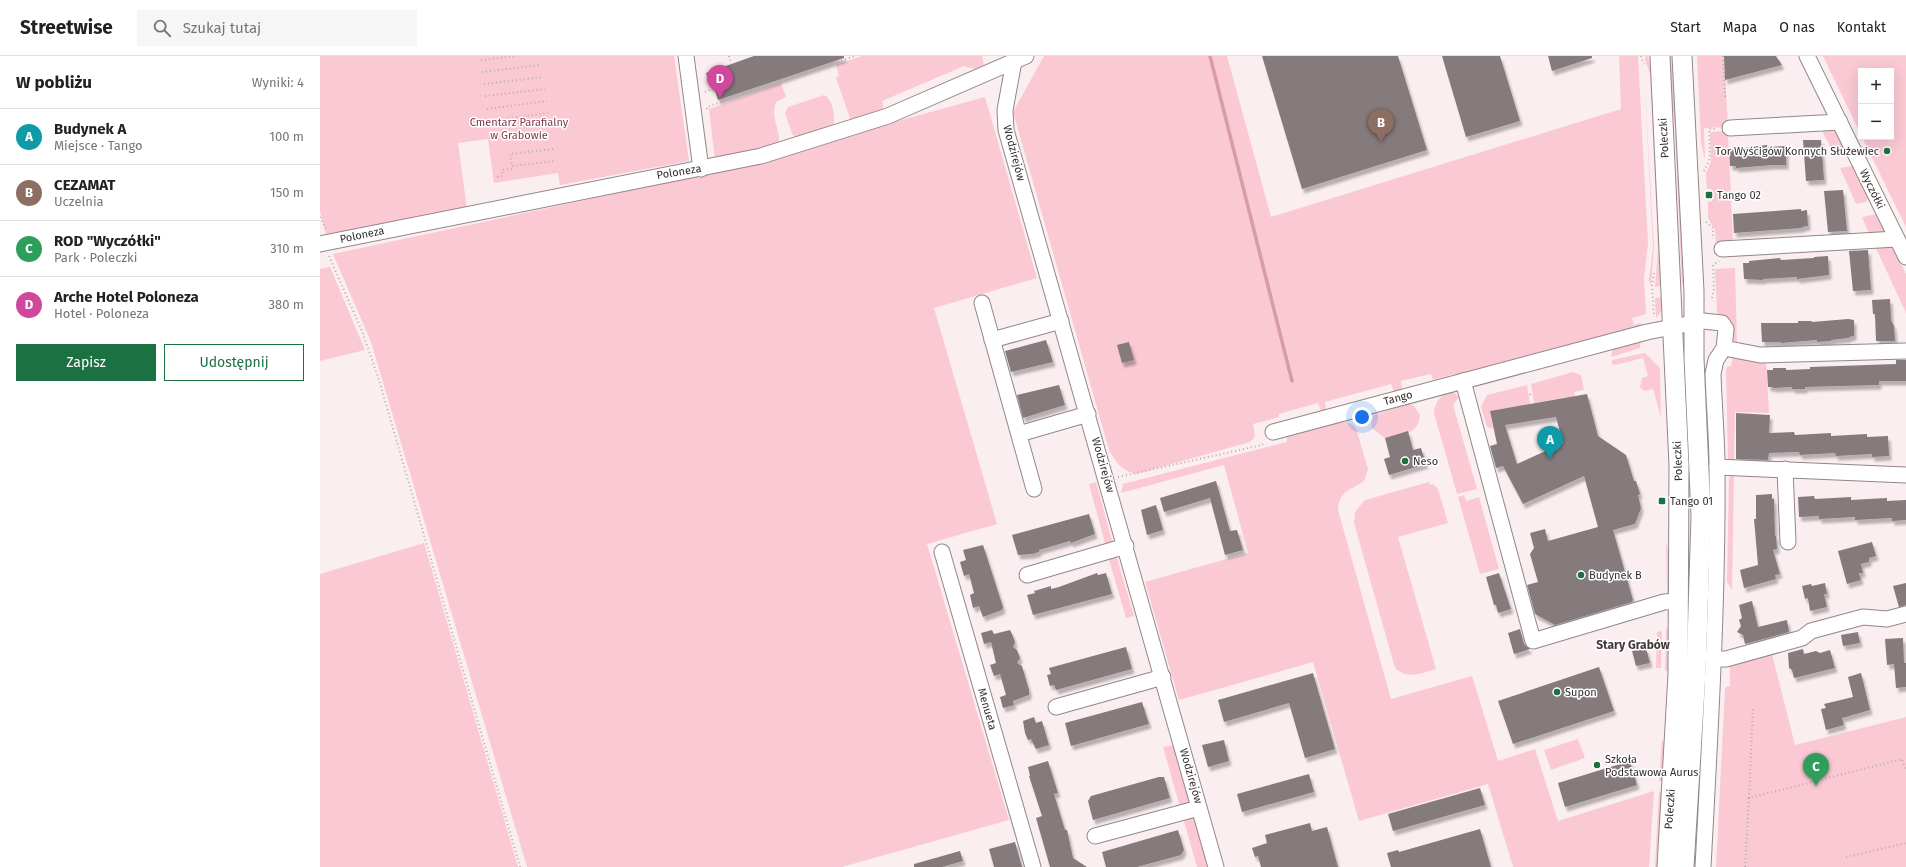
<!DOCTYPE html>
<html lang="pl">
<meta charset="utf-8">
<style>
:root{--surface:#fff;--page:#f6f6f6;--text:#222;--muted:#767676;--line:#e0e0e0;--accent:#1c7143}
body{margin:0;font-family:"Fira Sans",sans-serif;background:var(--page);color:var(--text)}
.controls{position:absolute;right:12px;top:12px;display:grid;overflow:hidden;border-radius:0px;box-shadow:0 4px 16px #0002}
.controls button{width:36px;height:36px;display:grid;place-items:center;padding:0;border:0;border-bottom:1px solid var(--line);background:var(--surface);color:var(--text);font:20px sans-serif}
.you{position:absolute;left:1042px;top:361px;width:14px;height:14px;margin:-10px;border:3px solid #fff;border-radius:50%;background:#1a73e8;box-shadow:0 0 0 6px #1a73e833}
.badge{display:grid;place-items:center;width:26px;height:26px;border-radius:50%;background:var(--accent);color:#fff;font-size:13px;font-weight:700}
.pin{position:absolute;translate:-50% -33px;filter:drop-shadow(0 1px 2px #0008)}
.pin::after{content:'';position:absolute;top:21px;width:14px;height:12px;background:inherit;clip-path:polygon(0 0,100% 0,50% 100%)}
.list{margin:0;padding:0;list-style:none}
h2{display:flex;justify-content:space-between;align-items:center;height:52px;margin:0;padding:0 16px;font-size:17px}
h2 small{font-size:13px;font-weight:400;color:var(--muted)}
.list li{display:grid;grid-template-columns:26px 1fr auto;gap:12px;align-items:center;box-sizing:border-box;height:56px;padding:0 16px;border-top:1px solid var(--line)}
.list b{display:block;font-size:15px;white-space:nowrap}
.list p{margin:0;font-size:13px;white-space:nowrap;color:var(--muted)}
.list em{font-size:13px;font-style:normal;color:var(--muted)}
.actions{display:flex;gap:8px;padding:12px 16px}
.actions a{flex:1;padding:9px 0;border:1px solid var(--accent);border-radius:0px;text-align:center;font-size:14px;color:var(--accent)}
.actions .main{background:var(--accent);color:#fff}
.icon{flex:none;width:22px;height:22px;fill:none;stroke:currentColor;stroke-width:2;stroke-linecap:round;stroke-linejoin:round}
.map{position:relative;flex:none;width:1586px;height:811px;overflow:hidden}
header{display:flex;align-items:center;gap:24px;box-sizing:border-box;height:56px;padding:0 20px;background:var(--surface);border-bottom:1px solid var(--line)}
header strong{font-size:19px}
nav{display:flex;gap:22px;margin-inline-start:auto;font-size:14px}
.search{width:280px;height:36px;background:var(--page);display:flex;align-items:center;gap:10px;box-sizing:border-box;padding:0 14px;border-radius:0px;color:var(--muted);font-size:15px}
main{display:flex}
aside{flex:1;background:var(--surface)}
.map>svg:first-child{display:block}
</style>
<header>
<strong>Streetwise</strong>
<div class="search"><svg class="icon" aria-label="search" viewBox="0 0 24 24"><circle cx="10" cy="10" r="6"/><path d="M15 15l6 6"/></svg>Szukaj tutaj</div>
<nav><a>Start</a><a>Mapa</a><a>O nas</a><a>Kontakt</a></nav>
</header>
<main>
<aside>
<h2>W pobliżu<small>Wyniki: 4</small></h2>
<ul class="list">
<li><span class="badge" style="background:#0f9aa8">A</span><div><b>Budynek A</b><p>Miejsce · Tango</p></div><em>100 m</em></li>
<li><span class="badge" style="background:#8d6e63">B</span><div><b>CEZAMAT</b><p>Uczelnia</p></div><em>150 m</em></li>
<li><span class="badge" style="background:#2e9e5b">C</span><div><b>ROD &quot;Wyczółki&quot;</b><p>Park · Poleczki</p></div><em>310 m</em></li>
<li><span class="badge" style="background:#d1479c">D</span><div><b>Arche Hotel Poloneza</b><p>Hotel · Poloneza</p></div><em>380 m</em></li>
</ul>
<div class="actions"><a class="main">Zapisz</a><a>Udostępnij</a></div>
</aside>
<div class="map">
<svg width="1586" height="811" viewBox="0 0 1586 811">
<defs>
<filter id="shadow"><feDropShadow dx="2.5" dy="4.5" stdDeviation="1" flood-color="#0004"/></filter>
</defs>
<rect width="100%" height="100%" fill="#fbeef0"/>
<g fill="#fac9d3">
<path d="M0,0H354L369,105L240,129L238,117L174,127L168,83L138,87L147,153L7,182L0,155Z"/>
<path d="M542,0H662L664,9L655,13L644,10L562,45L564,54L531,65L516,22L519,20L516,9Z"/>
<path d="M724,0H907L951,161L1301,53L1299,0H1318L1328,187L1324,222L1326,258L1312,262L1314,269L1320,267L1323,270L1135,321L1134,318L1113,324L1111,318L1081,325L1082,333L1074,336L1071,328L1005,346L1006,354L1001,355L998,347L959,358V361L933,368L935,381L930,386L816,418C801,414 797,408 789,394L693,56Z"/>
<path d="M1326,0H1328L1332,17L1339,165H1337L1330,18L1325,4Z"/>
<path d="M1346,0H1351L1367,228L1362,229L1355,72Z"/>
<path d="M1377,0H1404L1408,71L1384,72L1385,104L1381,86Z"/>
<path d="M1503,0H1586V171L1542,81H1571V15H1541V79Z"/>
<path d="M1324,15L1334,192L1331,230L1329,224L1333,192Z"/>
<path d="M461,27L466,41L456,46C450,64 461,72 459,89L395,104L389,53Z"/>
<path d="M504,39C513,43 516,63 513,71L479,83L472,78L465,57L468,51Z"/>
<path d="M665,41L717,222L614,252L677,468L607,488L689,764L522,811H207L51,286L13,198L443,106L560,70Z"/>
<path d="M1516,72L1526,95L1513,96L1501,73Z"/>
<path d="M1404,75L1408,77L1413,185L1396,186L1395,174L1388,162V146L1392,145L1391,133H1387L1386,118L1391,105L1390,76Z"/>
<path d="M1533,110L1548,142L1546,146L1536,148L1520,112Z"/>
<path d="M1556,158L1565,178L1550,180L1542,161Z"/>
<path d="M1337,171L1339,172L1342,230L1335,231L1338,193Z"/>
<path d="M1573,189L1586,218V257L1555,190Z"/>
<path d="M10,211L45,294L0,305V213Z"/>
<path d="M1415,212L1417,289C1407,277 1413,261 1397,257L1395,213Z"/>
<path d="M1343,241L1341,256L1336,262L1335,242Z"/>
<path d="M1321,284L1320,292L1291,301L1293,292Z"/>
<path d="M1325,297L1340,312L1341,361L1333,333L1324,335L1320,331L1322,322L1328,320L1323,302L1295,309L1292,308V304Z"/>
<path d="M1413,300L1446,305L1449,357L1415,356L1414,405H1408L1406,315L1407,311L1411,310Z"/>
<path d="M1253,316L1261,319L1264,334L1254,336L1255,340L1214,347L1211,328Z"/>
<path d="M1207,329L1210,348L1170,355L1173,373L1167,371L1161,351L1167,339Z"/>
<path d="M1133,336L1139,341L1133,349L1157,433L1137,438L1114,357C1115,345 1121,338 1133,336Z"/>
<path d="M1089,348L1094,350L1100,359C1099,368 1096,373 1088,377V375L1065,382L1052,372L1051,366L1054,359Z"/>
<path d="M1021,365L1032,368L1036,372L1048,413L1044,425C1029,435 1020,434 1018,454L1071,643L1152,620L1178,705L1215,693L1238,765L1334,735L1329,811H1193L1168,728L1039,765L993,606L859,644L825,526L928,497L904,409L801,437L803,428L967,386V379Z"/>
<path d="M1414,418L1412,534L1407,526L1409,421Z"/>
<path d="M776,426L793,488L786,491L769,428Z"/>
<path d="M1109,426L1110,429L1113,428L1118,433L1128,467L1078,481L1116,613C1101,617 1088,624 1075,612L1034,467L1035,456L1045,444Z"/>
<path d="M1144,439L1146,445L1159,441L1179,513L1160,518L1138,441Z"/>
<path d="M1346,484L1350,507L1349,535L1347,538Z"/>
<path d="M104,487L198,811H0V518Z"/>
<path d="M796,499L814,560L806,562L788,500Z"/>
<path d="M1350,572L1349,616L1345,614L1346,573Z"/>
<path d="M1342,575L1341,612H1336L1337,576Z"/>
<path d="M1452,598L1475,689L1586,661V811H1396L1405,633L1406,631L1410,630V607Z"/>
<path d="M1258,683L1265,702L1231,714L1224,694Z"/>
<path d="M1342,684L1346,688L1343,725H1339Z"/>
<path d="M853,689L870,748L860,751L843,691Z"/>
<path d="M1339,735L1343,737L1339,811H1335Z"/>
<path d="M873,759L888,811H877L863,762Z"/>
</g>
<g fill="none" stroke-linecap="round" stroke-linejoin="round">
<path stroke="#d89ca9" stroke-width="3.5" d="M890,0L972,325"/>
</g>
<g fill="#857a7c" fill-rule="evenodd" filter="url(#shadow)">
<path d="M434,0H524V2L398,44L394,30L391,31L386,17Z"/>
<path d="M942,0H1078L1107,94L982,133Z"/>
<path d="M1122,0H1180L1200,65L1146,81Z"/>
<path d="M1228,0H1272V2L1232,15Z"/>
<path d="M1404,0H1456L1462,9L1405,24Z"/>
<path d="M1483,84H1501L1504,124L1486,125Z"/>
<path d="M1447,89V91L1466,90V109H1453L1416,112V110H1410L1409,94Z"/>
<path d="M1523,134L1527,175L1508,176L1504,135Z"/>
<path d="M1481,153V155L1487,154L1488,170L1482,171V172L1414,177L1413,158Z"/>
<path d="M1548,194L1551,234L1533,235L1529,195Z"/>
<path d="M1508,200L1509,219L1477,223V221L1443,223V224L1424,223L1423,207H1429V205L1460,202L1461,204L1494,202V201Z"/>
<path d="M1570,243L1571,264L1574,270L1575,285H1556L1555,258H1553L1552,244Z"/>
<path d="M1528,263L1534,264V280L1529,281V282L1511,284V285L1497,286V284L1461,287V286H1442L1441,267H1478V265H1492V266Z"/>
<path d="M726,284L733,306L691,316L685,295Z"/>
<path d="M809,286L814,304L802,307L797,289Z"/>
<path d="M1576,304H1586V325H1559V329L1485,331V333H1472V331L1453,332V331H1448L1447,314H1453V312H1466V314L1490,313V311L1576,308Z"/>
<path d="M739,329L745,349L703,362L697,339Z"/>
<path d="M1267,338L1278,380L1306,399L1314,425H1316L1320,438L1318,439L1321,452L1315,468L1293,474L1313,544L1312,546L1235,569L1215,558L1207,529L1218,526L1210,498L1214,492L1210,477L1225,473L1228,485L1278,471L1264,420L1203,448L1183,410L1176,412L1170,390L1177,388L1170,355ZM1236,361L1243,387L1197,408L1185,369Z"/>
<path d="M1416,357L1450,359L1449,377L1474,376L1475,379L1511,377V380L1547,378V381L1568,380L1569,400L1552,401V398L1516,400L1515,397L1480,399L1479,396L1449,397L1448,404L1416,403Z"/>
<path d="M1088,375L1093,394L1101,392L1106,408L1069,419L1064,403L1070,401L1065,382Z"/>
<path d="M896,425L910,475L917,474L923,494L905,499L890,442L844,456L840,442Z"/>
<path d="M1452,438V443H1454L1455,480H1456L1457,493L1453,494L1460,518L1455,519L1456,523L1424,532L1420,514L1438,509L1434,463H1436V439Z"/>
<path d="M1494,440L1495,443L1531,441V444L1567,442V445L1586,444V464L1572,465V462L1535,464V461L1499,463V460L1479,461L1478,441Z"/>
<path d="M836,449L843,474L827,479L821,454Z"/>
<path d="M769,458L775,478L751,487L750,485L719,494V496L712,498L698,499L692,479Z"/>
<path d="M1552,486L1556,500L1549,502V506L1541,508L1543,517H1539L1541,524L1527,528L1518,495Z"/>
<path d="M663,489L683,551L682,554L663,561L659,550L653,552L650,539L654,537L649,518L644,520L640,506L646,504L643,494Z"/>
<path d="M777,517L778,519L786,517L792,538L713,559L707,539L715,537L714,535L731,530V533L739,531Z"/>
<path d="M1179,517L1191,553L1178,557L1176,549H1174L1166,521Z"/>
<path d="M1505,527L1507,538H1504L1507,551L1490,555L1488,542L1485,543L1482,530L1491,528L1492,530Z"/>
<path d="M1586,527V549L1579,551L1573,530Z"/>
<path d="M1432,545L1438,571L1467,564L1469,576L1425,588L1423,579L1417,576L1421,570L1419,564L1422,562L1419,549Z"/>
<path d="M1200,573L1204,588L1210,593L1194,598L1188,577Z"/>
<path d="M672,574L674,578L690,574L692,578L695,586L693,591L697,594L700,602L697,607L702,610L709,634V639L693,645L694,649L683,652L680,641L686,639L680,618L674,620L670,609L676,607L671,586L664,588L661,577Z"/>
<path d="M1538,576L1540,587L1523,590L1521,579Z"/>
<path d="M1583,582L1584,607H1586V631L1576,632L1574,608L1567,609L1565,583Z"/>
<path d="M806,591L812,613L736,634L734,629L730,630L727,619L731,618L729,612Z"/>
<path d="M1326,592L1330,607L1316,610L1312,595Z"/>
<path d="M1483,593L1484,598L1496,595L1500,597L1510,594L1515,612L1474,622L1472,614L1469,612L1468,597Z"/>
<path d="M1279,611L1294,655L1193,688L1178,645Z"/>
<path d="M993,617L1015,693L985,702L969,647L904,666L898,644Z"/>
<path d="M1541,617L1550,654L1526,661L1522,662L1524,669L1506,674L1501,653L1506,652L1504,648L1533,641L1528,621Z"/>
<path d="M822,646L829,668L751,690L745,667Z"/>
<path d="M714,661L716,667L722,665L729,689L716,693L711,683L708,684L705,677L703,665Z"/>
<path d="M904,684L909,705L888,711L882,689Z"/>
<path d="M728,705L738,737L734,738L745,774H747L753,802L767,811H730L716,762L722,760L709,720H710L708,711Z"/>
<path d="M1310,705L1317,729L1245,751L1238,727Z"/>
<path d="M989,718L994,736L922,756L917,738Z"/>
<path d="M839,721H844L850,742L773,764L768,745L771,740Z"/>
<path d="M1160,732L1165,749L1073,775L1068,758Z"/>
<path d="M990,767L992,775L1007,771L1018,811H941L938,800L935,801L932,792L947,787L945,779Z"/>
<path d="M1160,773L1171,811H1071L1067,797L1078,794L1079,796Z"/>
<path d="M858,774L864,794L861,799L817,811H786L782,796Z"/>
<path d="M695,786L702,811H674L669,793Z"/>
<path d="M640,795L643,805L622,811H594V808Z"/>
</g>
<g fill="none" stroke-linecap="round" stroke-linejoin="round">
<defs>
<g id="minor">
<path d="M366,0L381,113"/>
<path d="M694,0V5L685,54L686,74L896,811"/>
<path d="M1487,0L1586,201"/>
<path d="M1410,72L1520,66"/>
<path d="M0,188L441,100L568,60L706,0"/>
<path d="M1402,193L1577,183"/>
<path d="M662,247L714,433"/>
<path d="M672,284L741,265"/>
<path d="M1404,292L1440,299L1586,295"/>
<path d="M1143,325L1213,585L1344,546L1357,545"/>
<path d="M953,376L1327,276L1383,265L1402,267L1406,273L1404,292L1396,304L1393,318C1394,350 1397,381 1397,412C1398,545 1390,678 1383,811"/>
<path d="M699,378L768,358"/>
<path d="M1397,411L1586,419"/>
<path d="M1465,413L1468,486"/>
<path d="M622,496L713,811"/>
<path d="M707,519L806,490"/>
<path d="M1393,603H1406L1482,582L1491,575L1543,561L1567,563L1586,558"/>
<path d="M736,651L843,621"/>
<path d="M775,780L879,752"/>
</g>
<g id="major">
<path d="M1340,0L1359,409L1358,618L1347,811"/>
<path d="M1362,0L1374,235V302L1381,460L1376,616L1364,811"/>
</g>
</defs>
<use href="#minor" stroke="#928688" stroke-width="17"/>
<use href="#major" stroke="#928688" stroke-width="21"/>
<g stroke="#b6acad" stroke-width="2" stroke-dasharray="1 3" stroke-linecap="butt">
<path d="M409,0L411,8"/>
<path d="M1321,0L1324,8"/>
<path d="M1403,0L1405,40H1407"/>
<path d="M161,4L195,0"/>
<path d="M162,16L221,9"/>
<path d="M164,28L223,21"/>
<path d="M385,36L394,32"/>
<path d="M165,40L225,33"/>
<path d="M167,53L227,45"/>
<path d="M387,53V51L535,0"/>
<path d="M168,65L228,57"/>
<path d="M233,93L190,98L192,110L236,105"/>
<path d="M1384,115L1390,102L1389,73H1397"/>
<path d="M177,121L182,120V114L192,113V110"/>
<path d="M0,161L6,173"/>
<path d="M1386,166L1393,172V183"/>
<path d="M9,200L42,275L59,324L200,811"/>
<path d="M1334,217L1332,229L1334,261"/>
<path d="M1392,242L1394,233L1393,209L1399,205"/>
<path d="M1210,338L1211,342"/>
<path d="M798,421L942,389L944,386"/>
<path d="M1429,742L1433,651"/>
<path d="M1526,801L1586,787"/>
<path d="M1425,811L1429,742L1582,703L1586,715"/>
</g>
<use href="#minor" stroke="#fff" stroke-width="15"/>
<use href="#major" stroke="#fff" stroke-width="19"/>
</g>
<g fill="#1c7143" stroke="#fff" stroke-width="1.5">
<circle cx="1567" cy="95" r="4"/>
<rect x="1385" y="135" width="8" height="8" rx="2"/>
<circle cx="1085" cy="405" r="4"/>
<rect x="1338" y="441" width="8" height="8" rx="2"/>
<circle cx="1261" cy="519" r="4"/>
<circle cx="1237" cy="636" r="4"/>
<circle cx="1277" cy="709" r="4"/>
</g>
<g text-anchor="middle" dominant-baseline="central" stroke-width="3" stroke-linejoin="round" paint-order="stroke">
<g font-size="11" fill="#81384c" stroke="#fff">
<text x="199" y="66">Cmentarz Parafialny<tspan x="199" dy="13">w Grabowie</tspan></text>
</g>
<g font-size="11" fill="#342f30" stroke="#fff">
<text transform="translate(1344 82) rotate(-93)">Poleczki</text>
<text transform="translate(694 97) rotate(75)">Wodzirejów</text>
<text transform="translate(359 116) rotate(-9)">Poloneza</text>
<text transform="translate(1552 133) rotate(64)">Wyczółki</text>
<text transform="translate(42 179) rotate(-12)">Poloneza</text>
<text transform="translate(1078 342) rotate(-15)">Tango</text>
<text transform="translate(1358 405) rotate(-92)">Poleczki</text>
<text transform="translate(783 409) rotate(74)">Wodzirejów</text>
<text transform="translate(667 653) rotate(74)">Menueta</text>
<text transform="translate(871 720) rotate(74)">Wodzirejów</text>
<text transform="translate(1350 753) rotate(-86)">Poleczki</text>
</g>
<g font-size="11" fill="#342f30" stroke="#fff" text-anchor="start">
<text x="1559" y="95" text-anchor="end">Tor Wyścigów Konnych Służewiec</text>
<text x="1397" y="139">Tango 02</text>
<text x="1093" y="405">Neso</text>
<text x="1350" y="445">Tango 01</text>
<text x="1269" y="519">Budynek B</text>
<text x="1245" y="636">Supon</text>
<text x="1285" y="703">Szkoła<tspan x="1285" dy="13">Podstawowa Aurus</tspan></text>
</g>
<g font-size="12" font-weight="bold" fill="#43393b" stroke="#fff">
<text x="1313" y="589">Stary Grabów</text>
</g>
</g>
</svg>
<div class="controls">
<button>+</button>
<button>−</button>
</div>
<div class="you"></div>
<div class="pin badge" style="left:1230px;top:403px;background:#0f9aa8">A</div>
<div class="pin badge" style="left:1061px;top:86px;background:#8d6e63">B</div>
<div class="pin badge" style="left:1496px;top:730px;background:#2e9e5b">C</div>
<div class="pin badge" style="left:400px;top:42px;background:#d1479c">D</div>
</div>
</main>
